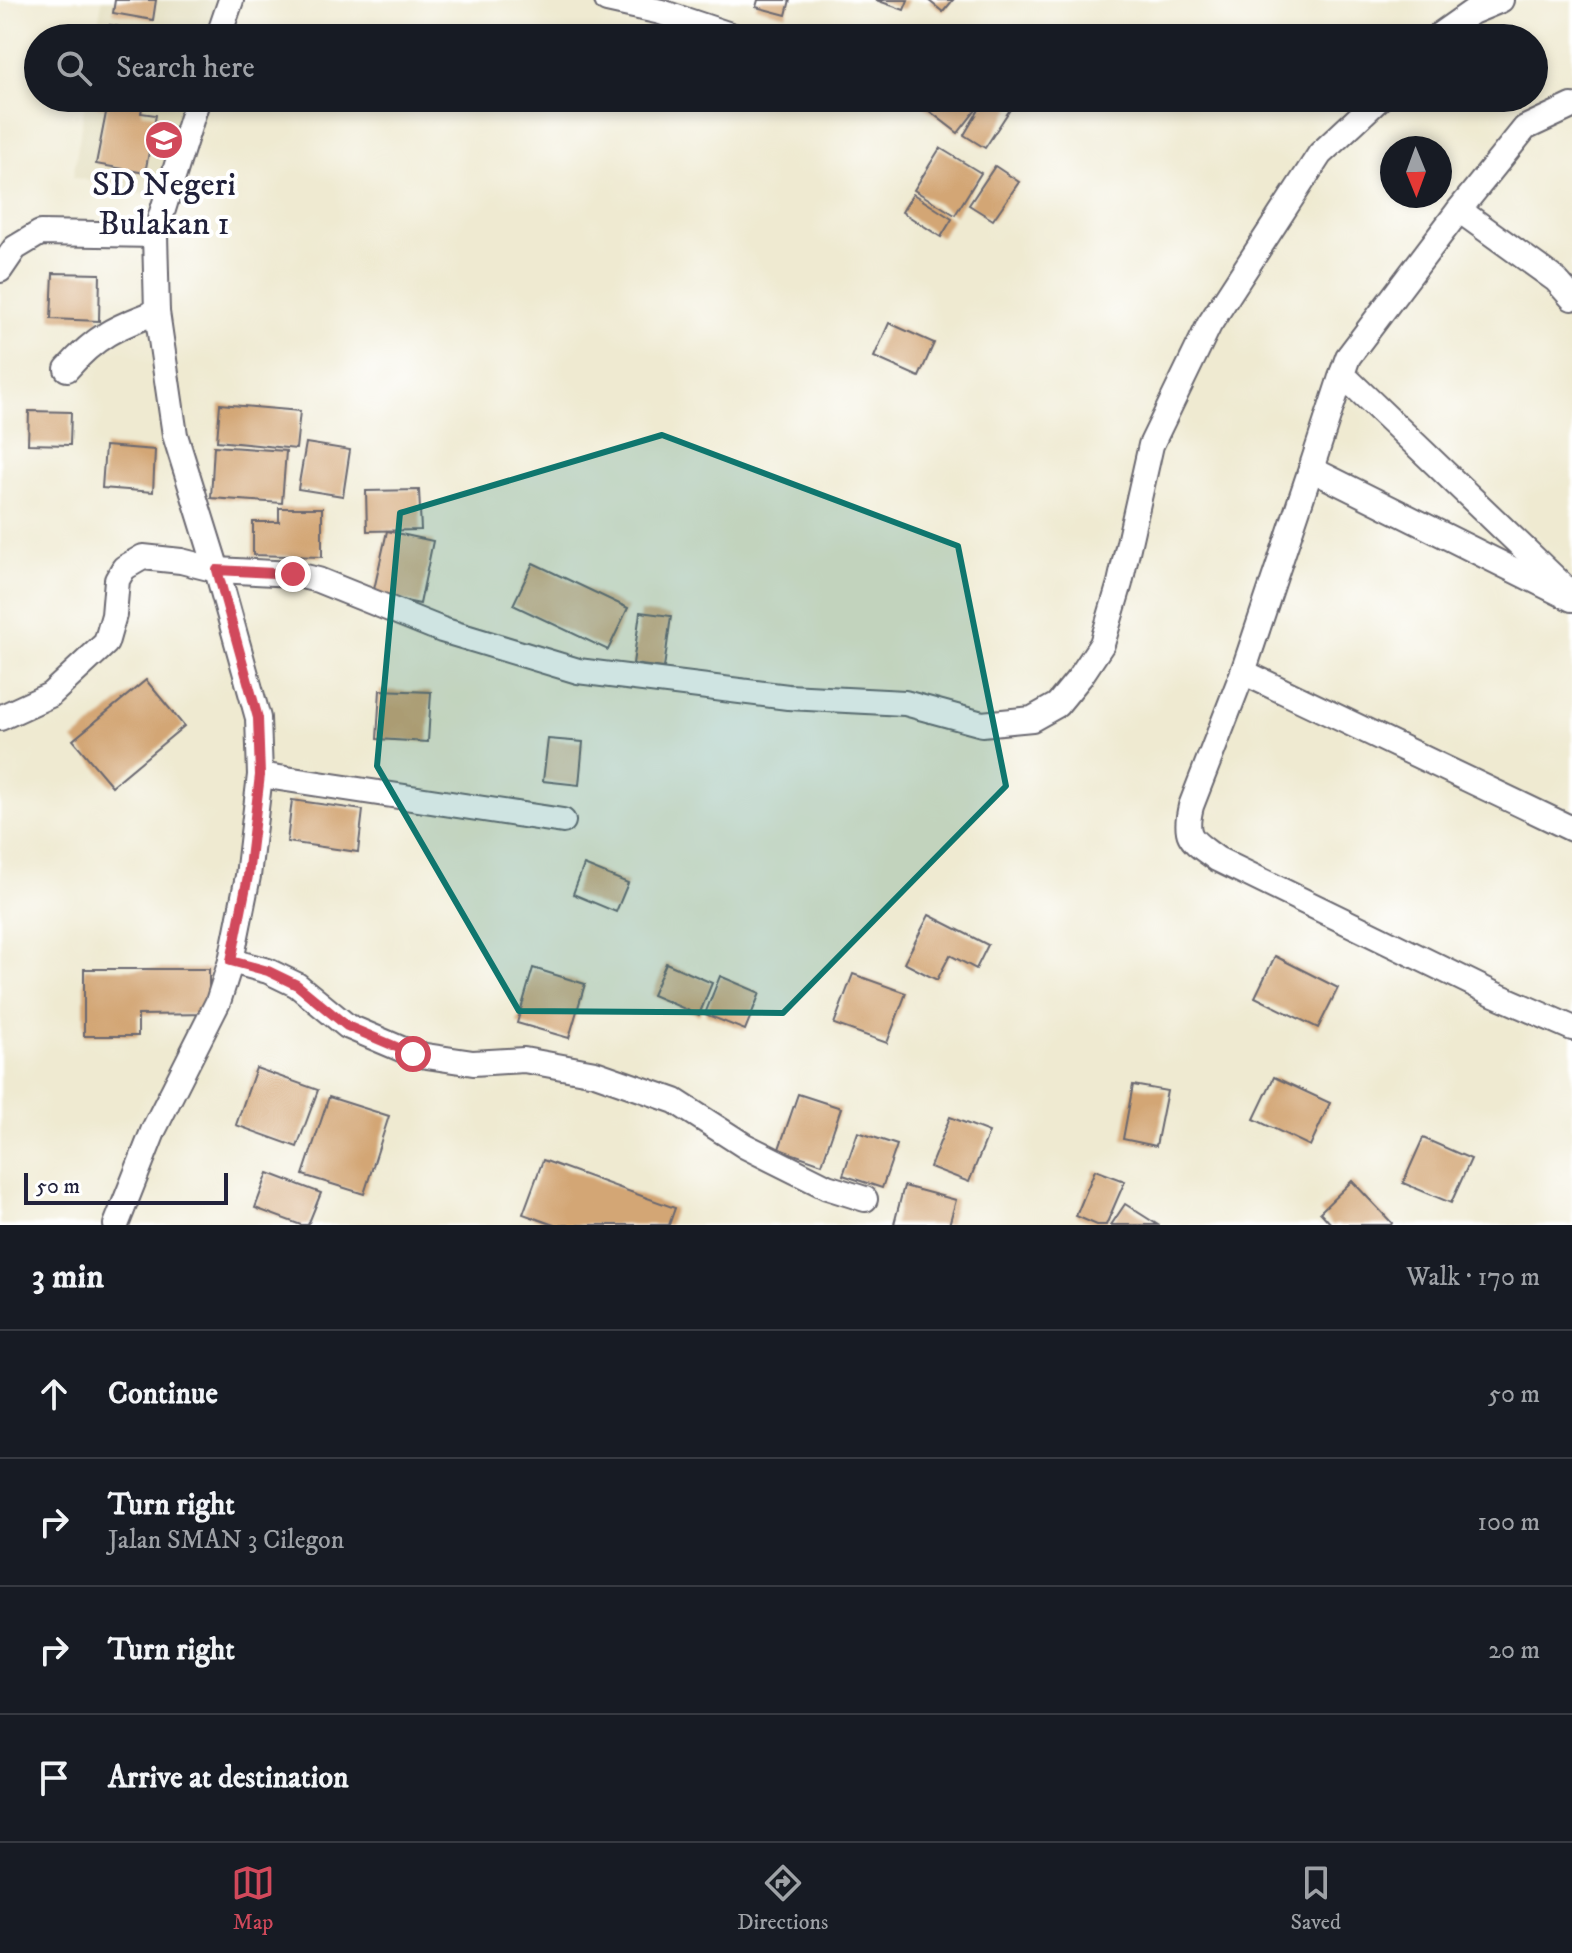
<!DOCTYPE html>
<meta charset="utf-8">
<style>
:root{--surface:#171b24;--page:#20242c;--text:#f1f3f6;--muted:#9ea1a6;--line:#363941;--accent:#d1495b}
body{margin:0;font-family:"IM FELL DW Pica",serif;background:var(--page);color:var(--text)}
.compass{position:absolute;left:1380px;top:136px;width:72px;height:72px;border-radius:50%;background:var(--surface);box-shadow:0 4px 12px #0003;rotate:179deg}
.scale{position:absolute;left:24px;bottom:20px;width:204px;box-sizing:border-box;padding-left:8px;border:4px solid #22223b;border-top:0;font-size:22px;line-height:28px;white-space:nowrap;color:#22223b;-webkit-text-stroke:6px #fff;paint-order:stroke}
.stop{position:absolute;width:24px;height:24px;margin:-18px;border:6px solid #d1495b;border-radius:50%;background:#fff}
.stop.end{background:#d1495b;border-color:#fff;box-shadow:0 2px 8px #0008}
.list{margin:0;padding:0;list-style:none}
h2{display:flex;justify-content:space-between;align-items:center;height:104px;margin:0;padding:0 32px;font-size:34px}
h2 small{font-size:26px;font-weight:400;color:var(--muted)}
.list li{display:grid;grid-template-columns:52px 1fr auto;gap:24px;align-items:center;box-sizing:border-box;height:128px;padding:0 32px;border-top:2px solid var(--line)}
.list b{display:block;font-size:30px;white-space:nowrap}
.list p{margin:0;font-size:26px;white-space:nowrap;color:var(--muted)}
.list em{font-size:26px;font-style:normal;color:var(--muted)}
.icon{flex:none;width:44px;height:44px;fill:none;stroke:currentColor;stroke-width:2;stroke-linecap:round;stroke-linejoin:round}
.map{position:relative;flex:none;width:1572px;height:1225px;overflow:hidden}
.search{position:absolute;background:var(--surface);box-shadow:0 4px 12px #0003;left:24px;right:24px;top:24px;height:88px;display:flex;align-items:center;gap:20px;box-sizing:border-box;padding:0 28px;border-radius:44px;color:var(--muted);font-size:30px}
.sheet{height:616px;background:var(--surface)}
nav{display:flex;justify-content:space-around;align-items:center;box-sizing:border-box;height:112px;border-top:2px solid var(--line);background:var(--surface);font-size:22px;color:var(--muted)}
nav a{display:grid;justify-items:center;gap:4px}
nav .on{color:var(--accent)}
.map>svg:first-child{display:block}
</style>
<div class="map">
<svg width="1572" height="1225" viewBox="0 0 1572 1225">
<rect width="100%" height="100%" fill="#fff"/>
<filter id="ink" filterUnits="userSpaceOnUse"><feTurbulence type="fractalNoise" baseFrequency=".0125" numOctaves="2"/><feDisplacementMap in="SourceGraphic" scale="16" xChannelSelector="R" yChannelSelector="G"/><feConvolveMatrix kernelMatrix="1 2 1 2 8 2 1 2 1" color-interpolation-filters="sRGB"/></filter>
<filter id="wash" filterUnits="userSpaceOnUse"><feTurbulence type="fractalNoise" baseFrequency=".006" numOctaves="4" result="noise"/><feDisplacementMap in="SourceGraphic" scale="32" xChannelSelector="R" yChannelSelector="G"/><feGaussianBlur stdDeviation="1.8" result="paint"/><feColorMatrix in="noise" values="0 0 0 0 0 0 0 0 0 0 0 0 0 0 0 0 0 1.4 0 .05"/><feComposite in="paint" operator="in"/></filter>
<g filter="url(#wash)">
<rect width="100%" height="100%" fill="#efead1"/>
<g fill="#e1dcba">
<path d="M102,0H115L113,13L153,20L156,0H226L212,38H156V33L110,25L108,38H96Z"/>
<path d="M86,98H96L95,106L107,108L96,164L145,173L155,115L141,113L144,98H191L155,197L73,177Z"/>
</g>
<g id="blocks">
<g fill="#d3a675">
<path d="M115,0H156L153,20L113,13Z"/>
<path d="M758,0H790L786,15L756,7Z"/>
<path d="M876,0H908L904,10Z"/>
<path d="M928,0H953L943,12Z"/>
<path d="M110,25L157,34L156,38H108Z"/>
<path d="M965,27L981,38H957Z"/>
<path d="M96,98H144L141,113L156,115L145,173L96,164L107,108L95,106Z"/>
<path d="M923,98H969L979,106L958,133L919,103Z"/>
<path d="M986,98H995L1011,108L985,148L964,135Z"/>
<path d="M940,148L981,173L955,215L914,190Z"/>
<path d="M995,166L1019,182L993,220L969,205Z"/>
<path d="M913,194L952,219L941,237L902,212Z"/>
<path d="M53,273L100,274L99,321L51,319Z"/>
<path d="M889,323L934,343L919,377L874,357Z"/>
<path d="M220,404L300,411L296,449L217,441Z"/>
<path d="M29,411L71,412L70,445L28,444Z"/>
<path d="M306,443L350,450L343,496L298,489Z"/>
<path d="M105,446L155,450L153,492L102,488Z"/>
<path d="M214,446L286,451L282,503L211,498Z"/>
<path d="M419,490L421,530L367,531L366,491Z"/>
<path d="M279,508H322V557L253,555V522H279Z"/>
<path d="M387,531L433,541L420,604L373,594Z"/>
<path d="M533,563L628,608L608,650L513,605Z"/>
<path d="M640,612L671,616L664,668L633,664Z"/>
<path d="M146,680L184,726L112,786L73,740Z"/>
<path d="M380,690L431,692L428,742L377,739Z"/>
<path d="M548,739L583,742L579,785L543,781Z"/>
<path d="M292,800L363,810L358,852L287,842Z"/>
<path d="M584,865L628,883L616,912L573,894Z"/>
<path d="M929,915L988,945L976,969L950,955L937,980L904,963Z"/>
<path d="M1275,956L1338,988L1318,1028L1255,997Z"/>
<path d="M666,963L712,983L699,1015L652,995Z"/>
<path d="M533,968L585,984L569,1038L517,1023Z"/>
<path d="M84,969H209V1014L138,1015V1036H84Z"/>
<path d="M853,974L906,993L887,1043L834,1024Z"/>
<path d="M720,976L760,993L745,1030L705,1014Z"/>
<path d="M256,1068L318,1090L297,1147L236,1125Z"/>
<path d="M1274,1077L1330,1103L1310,1146L1254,1119Z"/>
<path d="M1133,1085L1167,1091L1156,1146L1123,1139Z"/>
<path d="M798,1094L841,1108L822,1164L779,1149Z"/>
<path d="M329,1097L389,1116L364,1194L303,1175Z"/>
<path d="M950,1117L989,1132L969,1182L930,1167Z"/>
<path d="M858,1132L897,1145L882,1188L843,1175Z"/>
<path d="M1423,1138L1471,1159L1451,1203L1403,1183Z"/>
<path d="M543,1160L675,1208L669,1225H554L523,1214Z"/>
<path d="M1095,1170L1125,1181L1106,1225H1097L1076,1216Z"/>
<path d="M268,1173L321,1193L308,1225H301L255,1208Z"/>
<path d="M1352,1181L1392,1223L1391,1225H1332L1320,1212Z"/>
<path d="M904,1186L956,1200L949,1225L894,1224Z"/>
<path d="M1125,1204L1158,1225H1111Z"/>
</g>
</g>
</g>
<g filter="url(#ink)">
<use href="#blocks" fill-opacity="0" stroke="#6a6870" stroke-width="2"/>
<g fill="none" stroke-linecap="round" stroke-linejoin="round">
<defs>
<g id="minor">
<path d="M607,0L661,12L739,38"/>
<path d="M218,38L231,0"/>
<path d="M1435,38L1472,12L1501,0"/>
<path d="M1459,210L1525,128L1572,106"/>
<path d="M0,270L15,248L40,233L155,235"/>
<path d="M67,369C96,336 116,327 157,312"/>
<path d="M1342,374L1348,357L1459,210L1556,280L1572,298"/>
<path d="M1311,469L1342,374L1562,585"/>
<path d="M1572,599L1311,469L1243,672L1191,806C1183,839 1192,840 1217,859L1494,994L1572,1028"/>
<path d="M1243,672L1572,829"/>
<path d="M0,718L50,695L106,643L114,615L117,580L124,568L143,557L181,561L217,570L293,574L318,580L442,630L578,671L788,697L905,703L982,724L1032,719L1057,705L1080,677L1102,644L1120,583L1151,445L1209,325L1320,154L1380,98"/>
<path d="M260,775L563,821"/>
<path d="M231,961L268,971L297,985L347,1026L413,1054L473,1063L524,1060L595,1073L675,1101L745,1146L827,1187L865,1199"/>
<path d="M116,1225L154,1129L218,1002L231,961L248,876L260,775L258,718L217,570L175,435L157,312L155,235L198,98"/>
</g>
</defs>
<use href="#minor" stroke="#6a6870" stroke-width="28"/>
<use href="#minor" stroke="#fff" stroke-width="24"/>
</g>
</g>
<g fill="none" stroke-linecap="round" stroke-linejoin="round" filter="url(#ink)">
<path stroke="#d1495b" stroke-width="10" d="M293,574L217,570L258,718L260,775L248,876L231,961L268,971L297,985L347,1026L413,1054"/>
</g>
<path fill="#0f766e" fill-opacity="0.2" stroke="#0f766e" stroke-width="6" stroke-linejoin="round" d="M662,435L958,546L1006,786L783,1013L519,1011L377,766L400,513Z"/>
<defs>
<symbol id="school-disc" viewBox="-11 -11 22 22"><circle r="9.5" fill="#d1495b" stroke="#fff"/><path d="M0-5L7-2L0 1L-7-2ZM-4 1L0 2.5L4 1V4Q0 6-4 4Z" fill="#fff"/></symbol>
</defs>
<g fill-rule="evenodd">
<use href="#school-disc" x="142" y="118" width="44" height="44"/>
</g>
<g text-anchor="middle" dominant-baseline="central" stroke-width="8" stroke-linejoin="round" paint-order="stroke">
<g font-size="34" fill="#22223b" stroke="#fff">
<text x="164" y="185">SD Negeri<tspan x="164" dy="39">Bulakan 1</tspan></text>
</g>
</g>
</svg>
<svg class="compass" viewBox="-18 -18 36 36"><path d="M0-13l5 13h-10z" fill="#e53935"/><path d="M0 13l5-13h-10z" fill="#9ea1a6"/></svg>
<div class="scale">50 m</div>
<div class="stop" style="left:413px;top:1054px"></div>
<div class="stop end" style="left:293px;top:574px"></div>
<div class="search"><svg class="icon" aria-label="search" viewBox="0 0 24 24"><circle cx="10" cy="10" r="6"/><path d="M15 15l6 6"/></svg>Search here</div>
</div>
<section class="sheet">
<h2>3 min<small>Walk · 170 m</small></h2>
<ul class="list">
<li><svg class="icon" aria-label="ahead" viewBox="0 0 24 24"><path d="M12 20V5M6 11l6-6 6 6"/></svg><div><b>Continue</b></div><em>50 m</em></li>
<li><svg class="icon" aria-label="right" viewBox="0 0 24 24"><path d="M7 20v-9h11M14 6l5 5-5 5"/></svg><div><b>Turn right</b><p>Jalan SMAN 3 Cilegon</p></div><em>100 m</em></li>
<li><svg class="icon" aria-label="right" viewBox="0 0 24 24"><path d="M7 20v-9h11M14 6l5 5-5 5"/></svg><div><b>Turn right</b></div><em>20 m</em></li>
<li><svg class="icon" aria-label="arrive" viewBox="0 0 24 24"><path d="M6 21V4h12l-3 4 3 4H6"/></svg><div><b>Arrive at destination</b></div></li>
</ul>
</section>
<nav>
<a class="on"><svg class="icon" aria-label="map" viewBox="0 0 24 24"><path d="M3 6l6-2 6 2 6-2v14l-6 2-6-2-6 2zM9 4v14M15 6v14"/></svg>Map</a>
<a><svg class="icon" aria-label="directions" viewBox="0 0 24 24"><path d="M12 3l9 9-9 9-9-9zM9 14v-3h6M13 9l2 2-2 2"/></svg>Directions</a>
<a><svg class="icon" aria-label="saved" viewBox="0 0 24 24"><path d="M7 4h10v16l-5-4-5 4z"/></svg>Saved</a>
</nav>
